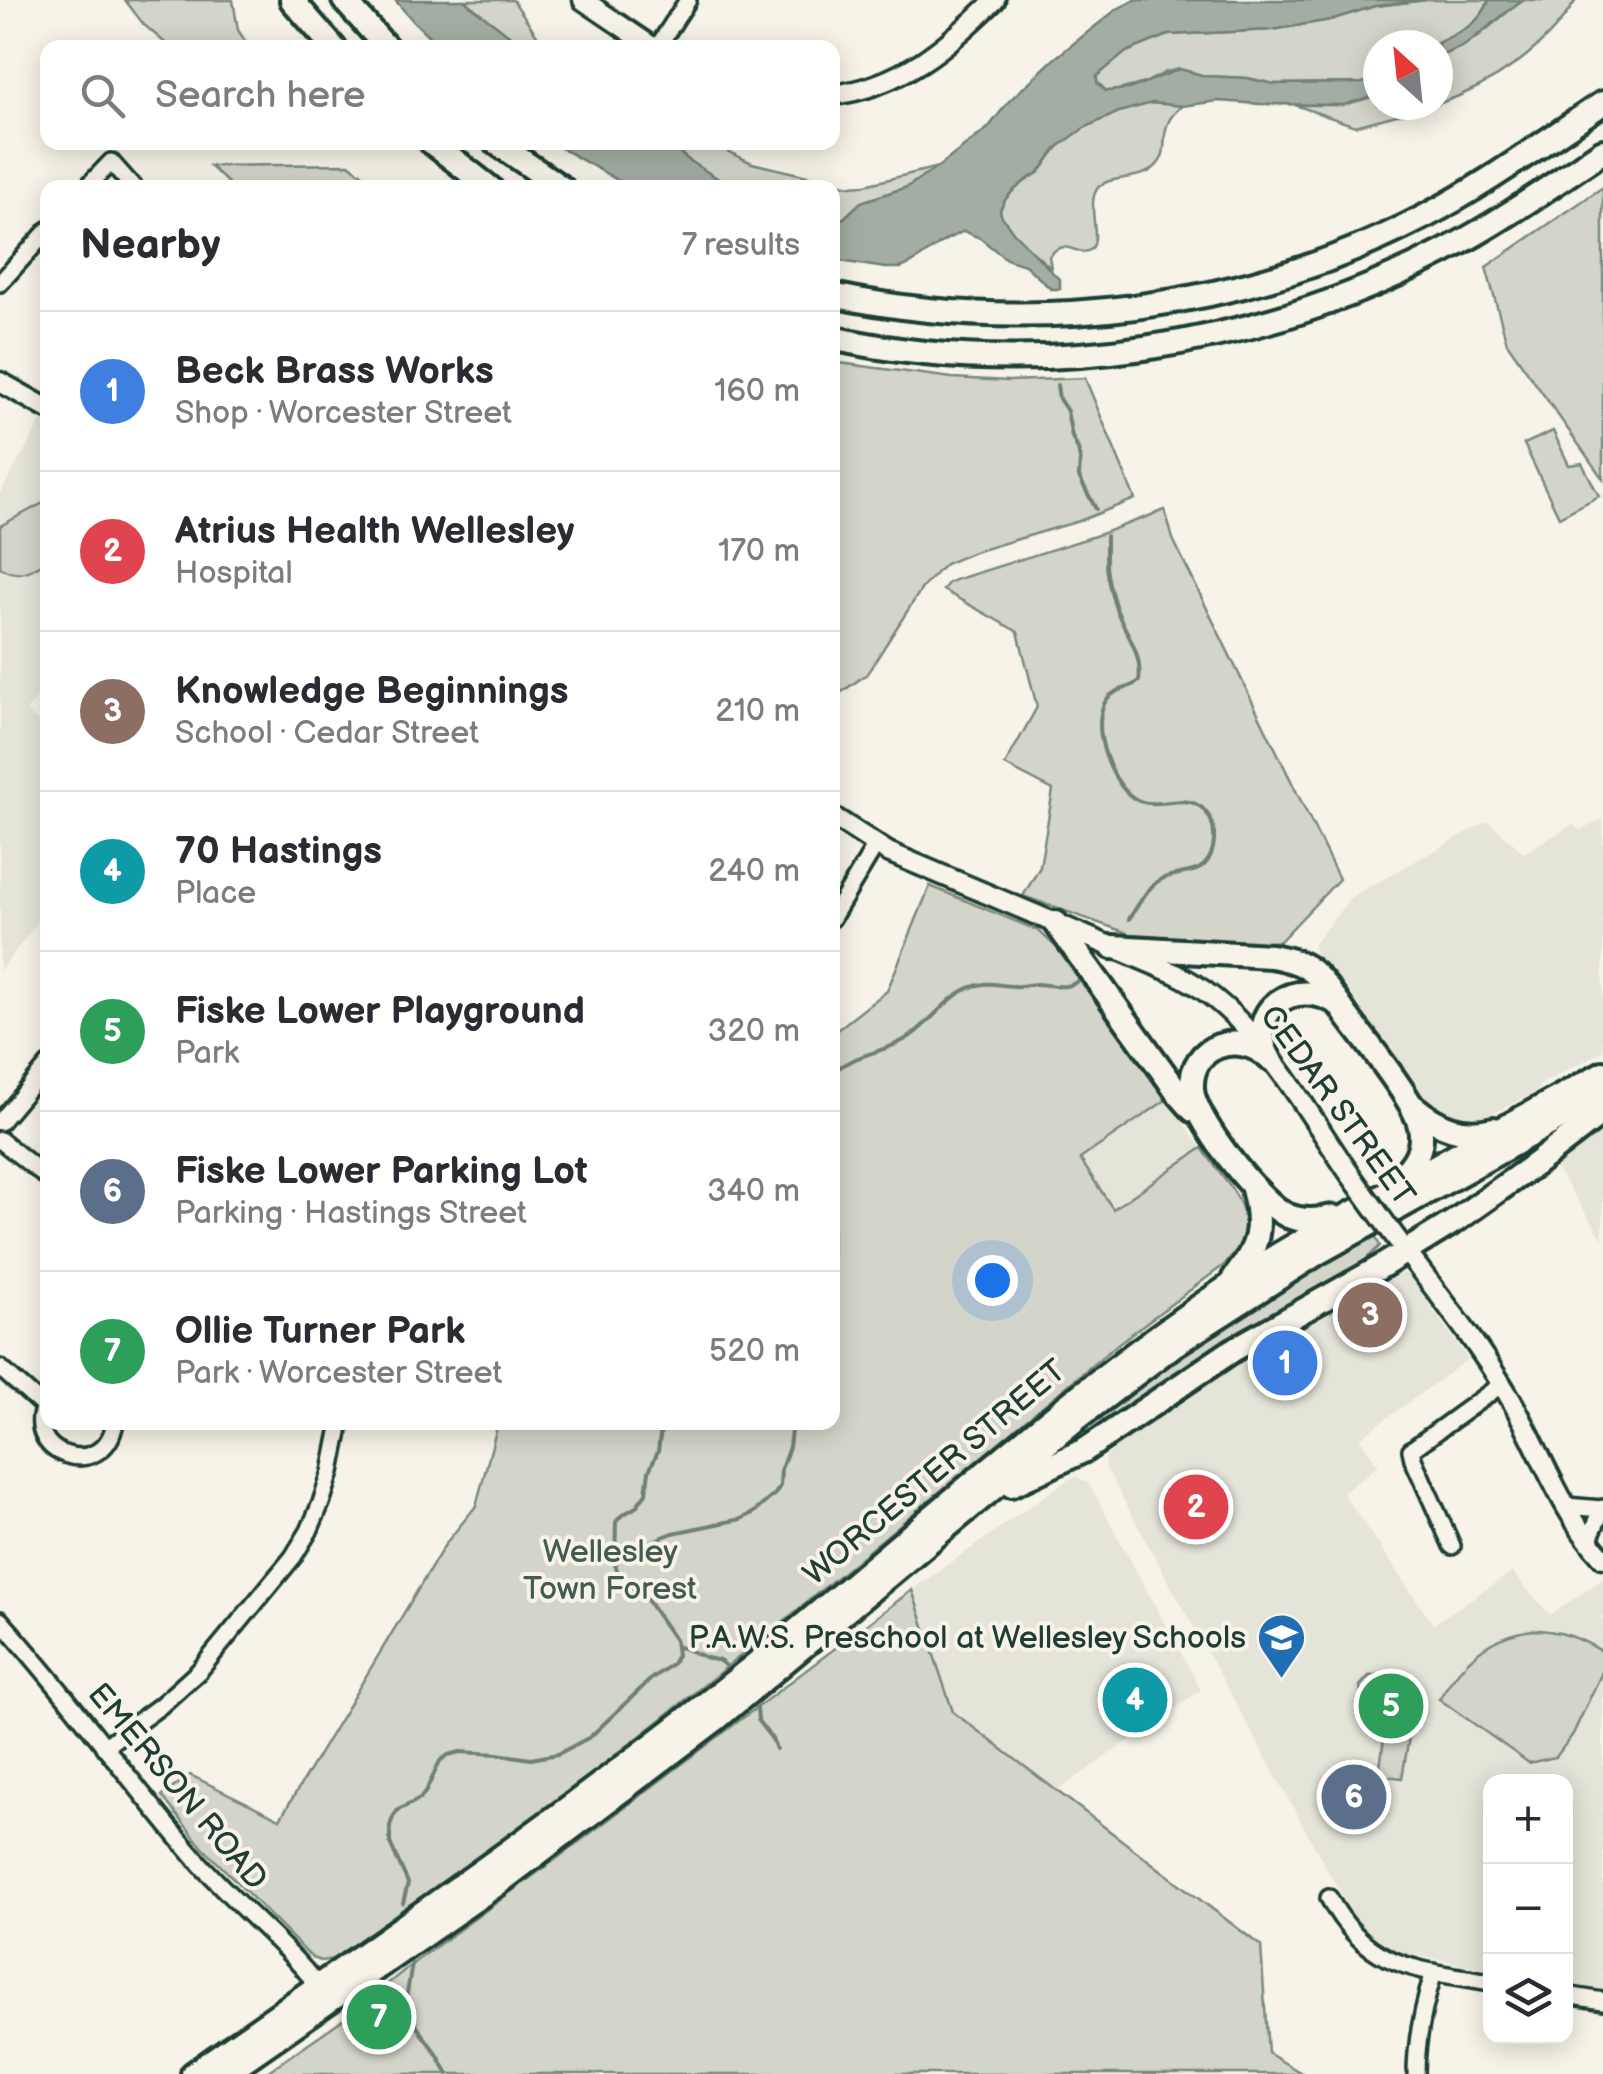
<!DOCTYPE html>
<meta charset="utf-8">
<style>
:root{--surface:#fff;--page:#f2f2f3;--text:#2b2b33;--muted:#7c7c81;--line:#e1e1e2;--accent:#1f6fb2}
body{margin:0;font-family:"Balsamiq Sans",sans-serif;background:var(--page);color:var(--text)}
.controls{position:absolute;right:30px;bottom:30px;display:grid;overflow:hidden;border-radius:20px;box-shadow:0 5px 25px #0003}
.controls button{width:90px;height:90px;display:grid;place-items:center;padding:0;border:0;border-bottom:2px solid var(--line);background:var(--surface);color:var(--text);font:50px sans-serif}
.compass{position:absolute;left:1363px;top:30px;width:90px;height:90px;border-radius:50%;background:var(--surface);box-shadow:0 5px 25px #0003;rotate:333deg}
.you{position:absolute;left:992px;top:1280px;width:35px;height:35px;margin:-25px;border:8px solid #fff;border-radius:50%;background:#1a73e8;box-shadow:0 0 0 15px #1a73e833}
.badge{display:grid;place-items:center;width:65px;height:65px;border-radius:50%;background:var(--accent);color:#fff;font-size:32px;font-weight:700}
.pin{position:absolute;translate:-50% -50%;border:5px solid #fff;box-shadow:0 2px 10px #0006}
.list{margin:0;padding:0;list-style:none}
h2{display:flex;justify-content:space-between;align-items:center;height:130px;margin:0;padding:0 40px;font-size:42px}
h2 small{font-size:32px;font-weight:400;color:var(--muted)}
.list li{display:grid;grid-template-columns:65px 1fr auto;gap:30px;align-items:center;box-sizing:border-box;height:160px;padding:0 40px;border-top:2px solid var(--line)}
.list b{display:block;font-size:38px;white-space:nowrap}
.list p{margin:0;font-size:32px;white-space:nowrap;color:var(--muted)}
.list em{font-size:32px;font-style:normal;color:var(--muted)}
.icon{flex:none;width:55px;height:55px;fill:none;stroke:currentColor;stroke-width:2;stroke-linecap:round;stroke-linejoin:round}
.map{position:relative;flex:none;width:1603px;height:2074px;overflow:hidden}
.search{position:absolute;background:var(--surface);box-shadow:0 5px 25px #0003;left:40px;top:40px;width:800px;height:110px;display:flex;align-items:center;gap:25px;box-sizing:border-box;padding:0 35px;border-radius:20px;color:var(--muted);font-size:38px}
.panel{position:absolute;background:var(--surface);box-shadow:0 5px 25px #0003;left:40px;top:180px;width:800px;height:1250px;border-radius:20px}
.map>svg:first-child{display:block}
</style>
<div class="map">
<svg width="1603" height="2074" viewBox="0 0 1603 2074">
<rect width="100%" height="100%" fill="#f7f3e8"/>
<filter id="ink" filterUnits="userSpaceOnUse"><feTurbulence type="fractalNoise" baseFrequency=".01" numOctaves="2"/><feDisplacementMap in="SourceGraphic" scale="20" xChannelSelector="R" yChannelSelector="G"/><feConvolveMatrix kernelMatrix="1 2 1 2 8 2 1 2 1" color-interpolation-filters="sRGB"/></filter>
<g filter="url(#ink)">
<g fill="#e5e4d9">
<path d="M41,421L48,425L47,686L26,711L47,730V910L0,971V494Z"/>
<path d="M1603,819V1051L1538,1086L1539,1090L1481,1120L1457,1122L1444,1117L1426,1101L1345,985L1314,955L1313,945L1351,897L1488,821L1524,853L1573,824L1580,830Z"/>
<path d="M1166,1100L1202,1148L1113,1209L1079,1160Z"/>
<path d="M1603,1130V1239L1555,1167Z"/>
<path d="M1400,1272L1406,1274L1411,1279L1468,1359L1360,1438L1378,1466L1343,1493L1433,1624L1512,1572L1550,1615L1603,1579V1990L1566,1983V1782H1490V1970L1404,1953L1391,1948L1366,1931L1356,1920L1339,1891L1105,1466L1106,1457L1111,1451L1230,1370Z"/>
<path d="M1077,1477L1089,1484L1201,1690L1057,1791L953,1711L912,1590L1070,1478Z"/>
</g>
<g fill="#d3d5ca" stroke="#79897f" stroke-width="2.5">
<path d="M125,0H233L238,30L249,47H170L144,25Z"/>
<path d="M464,0H513L545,47H522C505,29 483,17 464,0Z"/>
<path d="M1426,0H1489C1482,22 1456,38 1435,44C1421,49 1393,45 1378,45V80L1362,83L1274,84L1247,78L1205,76L1180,69L1166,72L1145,83L1111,92L1106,91L1096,80L1097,76L1126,52L1168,35L1272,30L1330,20L1375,6Z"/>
<path d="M1522,0H1576C1545,50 1493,85 1438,104V57L1476,38Z"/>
<path d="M1378,95V105H1435L1355,126L1295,105H1343Z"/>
<path d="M1162,103L1182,106C1153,128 1174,150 1155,167C1139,182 1108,174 1097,189C1086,205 1102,240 1091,249C1078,260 1067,235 1049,256L1051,268C1039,257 1000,227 1000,210C1001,194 1027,181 1038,173C1046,167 1049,156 1056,148C1080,125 1129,102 1162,103Z"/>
<path d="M669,143H710L752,163L850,186L865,185L938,167L907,187L861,202L844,218L833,220L832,188L731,187L687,159Z"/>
<path d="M349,164L378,187H232L210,166Z"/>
<path d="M1603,187V479L1507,343L1486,267Z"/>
<path d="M832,362L952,378L1009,381L1085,378L1135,499L1079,521L974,552L945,564L922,588L867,674L833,698Z"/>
<path d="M1553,431L1569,465L1582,463L1599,496L1559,517L1524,444Z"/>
<path d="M47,501V560C32,571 17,579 0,567V526Z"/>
<path d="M1165,510L1173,539L1339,879L1280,941L1260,943L1130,934L1023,896L1040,867L1053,790L1005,765L1037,707L1018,632L943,590L948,583L955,580L1095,536Z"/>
<path d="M930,886L1039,931L1057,948L1166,1100L1080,1159L1113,1209L1202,1148C1230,1188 1270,1221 1224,1265L1120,1342L784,1621L653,1726L532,1820L333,1959L321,1961L312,1958L203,1848L162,1796L190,1775L280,1819L446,1543L476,1506L498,1423L832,1422L833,1033L887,991Z"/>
<path d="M1373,1232L1380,1246L1361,1264L1078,1440L1075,1446L1049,1457L1123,1398L1210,1334Z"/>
<path d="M912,1590L953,1712L1261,1946L1268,2053L1303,2074H264L352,2013L412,1964L559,1857Z"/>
<path d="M1533,1630C1560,1630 1580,1638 1603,1652V1670L1573,1734L1556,1757L1529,1763L1439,1699C1462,1662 1488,1635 1533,1630Z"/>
<path d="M1390,1673L1419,1682L1407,1736L1409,1737L1402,1778L1379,1775L1387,1716L1366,1711L1367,1699L1361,1692L1360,1686L1369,1676Z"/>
</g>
<g fill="#a4ada3" stroke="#6f8077" stroke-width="2.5">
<path d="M395,0H464C483,17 505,29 522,47H440L414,22Z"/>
<path d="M1135,0H1426L1375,6L1330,20L1272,30L1168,35L1126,52L1097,76V83L1106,91L1129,89L1180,69L1205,76L1247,78L1274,84L1362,83L1378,80V95L1343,105L1260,104L1218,101L1182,106L1152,103L1119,112L1084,128L1058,147L1039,172L1026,180L1012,192L1005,200L1000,210L1001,215L1013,232L1057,277L1060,280V289H1051L1025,265L1006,259L980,238L964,231L947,239L912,263L901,268H885L833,260V220L844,218L861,202L907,187L938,167L988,128L1009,101L1054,59L1117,9Z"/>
<path d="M1489,0H1522L1464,46L1438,57V45H1434C1455,33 1481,26 1489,0Z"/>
<path d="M552,143H668L687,159L731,187H630Z"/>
</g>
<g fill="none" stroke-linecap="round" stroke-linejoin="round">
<g stroke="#6f8077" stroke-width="4">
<path d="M1057,385L1059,399L1067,411L1072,437L1078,449L1080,459L1079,477L1096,509"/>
<path d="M1106,536C1106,545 1106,552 1106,560C1105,572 1110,588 1113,599C1120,628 1144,650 1139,681C1128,690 1116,688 1107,699C1088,724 1111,789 1139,801C1163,810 1193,787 1210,818C1214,827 1215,838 1213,848C1206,878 1183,870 1164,878C1149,883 1138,906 1129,919"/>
<path d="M832,1073C855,1053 886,1053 909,1037C935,1020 951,988 984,984C995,983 1003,986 1014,986C1022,987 1030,984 1037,984C1055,985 1066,991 1081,979"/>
<path d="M615,1564L632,1549L673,1533L741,1519L753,1513L775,1494L780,1486L781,1469L789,1447L792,1422"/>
<path d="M677,1647C693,1649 704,1660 718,1660L725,1665"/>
<path d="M757,1707L758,1721L772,1739L776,1749"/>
<path d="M403,1903L408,1883L390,1843V1826L393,1817L398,1810L420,1799L426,1791L440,1761L448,1755L460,1752L497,1754L531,1759L558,1754L590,1737L652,1678L672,1664L677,1655L675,1640L645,1597L621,1582L615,1564L616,1522L621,1516L636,1507L646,1493L649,1471L658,1451L661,1429L664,1422"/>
<path d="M412,1964L406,1999L409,2010L421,2033L437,2054L448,2074"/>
</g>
<defs>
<g id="minor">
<path d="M657,48L688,0"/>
<path d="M86,188L111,162L134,188"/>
<path d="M0,283L48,230"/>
<path d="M832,918L876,845"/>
<path d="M0,1122L48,1065"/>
<path d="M0,1140L48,1178"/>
<path d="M0,1368L43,1406"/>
<path d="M48,1399C15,1453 105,1485 115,1422"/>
<path d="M1566,1506L1602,1509"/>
<path d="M1588,1541L1603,1508"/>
<path d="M1452,1546L1413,1459L1411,1450L1502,1384"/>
<path d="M0,1620C69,1696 128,1780 195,1858C233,1903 281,1939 318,1986"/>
<path d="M104,1747L160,1706L199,1671L293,1557L309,1531L321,1503L331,1472L341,1422"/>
<path d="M1329,1898C1368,1970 1418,1969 1490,1982"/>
<path d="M1566,1995L1603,2001"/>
<path d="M1416,2074C1416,2040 1424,2004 1434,1972"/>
</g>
<g id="major">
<path d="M583,0L654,48"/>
<path d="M832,95C901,87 948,46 995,0"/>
<path d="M0,382L48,409"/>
<path d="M832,816L888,852L1176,974C1252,1010 1303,1106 1349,1173"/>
<path d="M1391,1231C1430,1284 1473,1336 1507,1393C1540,1447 1559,1511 1603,1558"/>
</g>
<g id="highway">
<path d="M292,0L334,48"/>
<path d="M344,0L387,48"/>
<path d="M431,142L490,188"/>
<path d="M495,142L562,188"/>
<path d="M832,295C1032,337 1242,311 1424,217C1487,184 1544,142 1603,103"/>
<path d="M832,338C1036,383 1258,348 1443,252C1499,223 1551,186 1603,151"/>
<path d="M1056,923L1179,1094L1193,1110"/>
<path d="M1112,947L1271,956C1287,959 1302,962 1314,973C1327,985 1337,1002 1347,1016C1369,1045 1393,1074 1411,1105C1416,1114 1421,1124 1421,1134C1422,1155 1410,1167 1397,1181"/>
<path d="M1269,1058C1240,1030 1190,1044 1192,1088C1192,1118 1260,1203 1288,1216C1303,1222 1318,1220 1333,1217"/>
<path d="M1269,1058C1244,1010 1294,976 1337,1003"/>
<path d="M1413,1106C1438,1127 1462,1137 1494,1129"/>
<path d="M1234,1278C1259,1247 1263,1227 1253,1189"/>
<path d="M1011,1485L1085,1450L1233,1350L1379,1268L1455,1221L1534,1165L1603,1112"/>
<path d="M193,2074C371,1948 551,1826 722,1691C891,1558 1046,1409 1225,1289C1268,1259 1314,1234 1360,1209C1440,1163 1522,1118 1603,1073"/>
<path d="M224,2074L496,1885L715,1720L1075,1420L1174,1345L1316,1254L1603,1094"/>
</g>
</defs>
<use href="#minor" stroke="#1f3d34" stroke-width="22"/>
<use href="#major" stroke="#1f3d34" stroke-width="25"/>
<use href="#highway" stroke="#1f3d34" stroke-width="30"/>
<use href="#minor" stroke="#f7f3e8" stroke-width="15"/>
<use href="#major" stroke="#f7f3e8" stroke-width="18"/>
<use href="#highway" stroke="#f7f3e8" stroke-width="22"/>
<defs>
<path id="major-bridge" d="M1349,1173L1391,1231"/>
</defs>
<use href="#major-bridge" stroke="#1f3d34" stroke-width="25" stroke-linecap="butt"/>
<use href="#major-bridge" stroke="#f7f3e8" stroke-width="18"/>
</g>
</g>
<defs>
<symbol id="school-pin" viewBox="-11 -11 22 30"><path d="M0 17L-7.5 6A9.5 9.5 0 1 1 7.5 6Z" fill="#1f6fb2" stroke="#f7f3e8"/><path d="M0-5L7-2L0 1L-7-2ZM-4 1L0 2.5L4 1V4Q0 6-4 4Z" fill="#fff"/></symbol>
</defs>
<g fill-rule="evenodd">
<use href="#school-pin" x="1254" y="1610" width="55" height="75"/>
</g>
<g text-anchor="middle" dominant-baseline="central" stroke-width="8" stroke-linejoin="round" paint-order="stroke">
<g font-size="32" fill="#1f3d34" stroke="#f7f3e8">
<text transform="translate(1337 1106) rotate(54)">CEDAR STREET</text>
<text transform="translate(935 1473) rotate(-40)">WORCESTER STREET</text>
<text transform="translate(177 1787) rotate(50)">EMERSON ROAD</text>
</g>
<g font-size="32" fill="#435b52" stroke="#f7f3e8">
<text x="610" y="1552">Wellesley<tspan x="610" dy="37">Town Forest</tspan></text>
</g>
<g font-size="32" fill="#1f3d34" stroke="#f7f3e8" text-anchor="end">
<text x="1246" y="1638">P.A.W.S. Preschool at Wellesley Schools</text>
</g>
</g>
</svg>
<div class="controls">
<button>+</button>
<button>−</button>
<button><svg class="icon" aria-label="layers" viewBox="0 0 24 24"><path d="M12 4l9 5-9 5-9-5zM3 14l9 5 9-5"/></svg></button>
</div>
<svg class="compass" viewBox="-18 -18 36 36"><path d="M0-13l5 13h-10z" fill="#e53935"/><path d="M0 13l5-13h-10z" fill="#7c7c81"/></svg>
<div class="you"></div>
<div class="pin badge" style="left:1285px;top:1363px;background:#3f7fe0">1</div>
<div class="pin badge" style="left:1196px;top:1507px;background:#e0444e">2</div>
<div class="pin badge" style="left:1370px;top:1315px;background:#8d6e63">3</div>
<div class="pin badge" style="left:1135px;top:1700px;background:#0f9aa8">4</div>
<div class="pin badge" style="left:1391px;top:1706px;background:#2e9e5b">5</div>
<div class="pin badge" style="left:1354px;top:1797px;background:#5c6f8a">6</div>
<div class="pin badge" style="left:379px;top:2017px;background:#2e9e5b">7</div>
<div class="search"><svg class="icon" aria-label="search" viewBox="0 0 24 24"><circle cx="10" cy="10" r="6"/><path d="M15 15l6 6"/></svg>Search here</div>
<section class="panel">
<h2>Nearby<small>7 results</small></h2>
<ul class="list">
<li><span class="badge" style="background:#3f7fe0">1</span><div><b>Beck Brass Works</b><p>Shop · Worcester Street</p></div><em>160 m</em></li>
<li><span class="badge" style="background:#e0444e">2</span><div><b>Atrius Health Wellesley</b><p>Hospital</p></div><em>170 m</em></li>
<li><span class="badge" style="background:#8d6e63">3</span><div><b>Knowledge Beginnings</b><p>School · Cedar Street</p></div><em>210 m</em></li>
<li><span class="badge" style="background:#0f9aa8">4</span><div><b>70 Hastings</b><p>Place</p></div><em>240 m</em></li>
<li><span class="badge" style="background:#2e9e5b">5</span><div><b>Fiske Lower Playground</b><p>Park</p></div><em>320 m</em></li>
<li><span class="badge" style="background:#5c6f8a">6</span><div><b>Fiske Lower Parking Lot</b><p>Parking · Hastings Street</p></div><em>340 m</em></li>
<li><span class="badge" style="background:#2e9e5b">7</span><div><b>Ollie Turner Park</b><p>Park · Worcester Street</p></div><em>520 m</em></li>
</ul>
</section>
</div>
